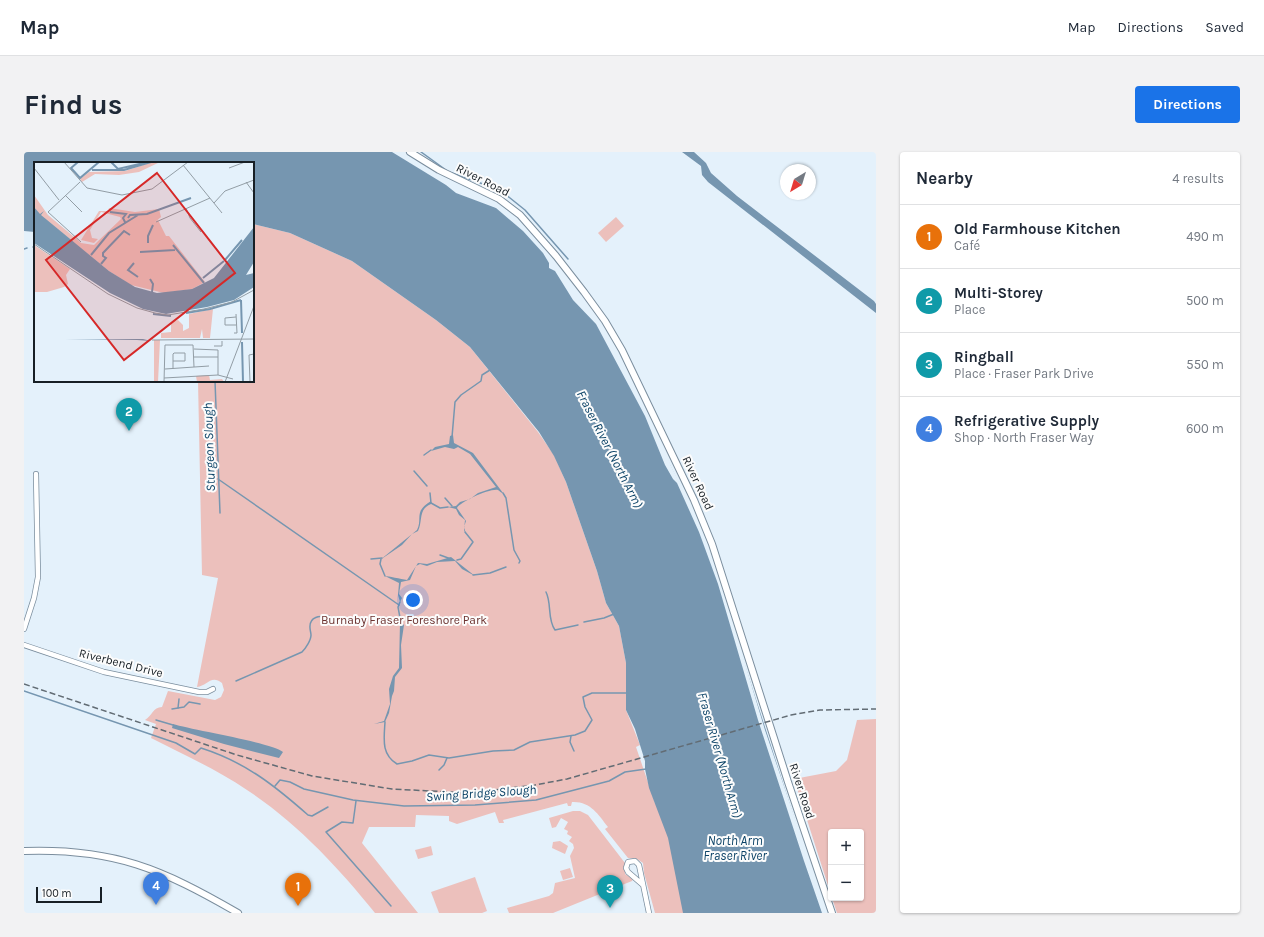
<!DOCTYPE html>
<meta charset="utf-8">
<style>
:root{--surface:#fff;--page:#f2f2f3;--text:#1f2937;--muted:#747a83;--line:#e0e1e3;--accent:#1a73e8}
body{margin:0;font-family:Karla,sans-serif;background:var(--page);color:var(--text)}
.controls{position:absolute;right:12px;bottom:12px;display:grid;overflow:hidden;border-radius:4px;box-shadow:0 1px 3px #0004}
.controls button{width:36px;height:36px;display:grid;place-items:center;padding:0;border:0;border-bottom:1px solid var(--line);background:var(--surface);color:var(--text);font:20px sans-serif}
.compass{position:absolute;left:756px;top:12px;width:36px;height:36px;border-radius:50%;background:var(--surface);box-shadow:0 1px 3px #0004;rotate:218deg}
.scale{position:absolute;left:12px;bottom:10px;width:66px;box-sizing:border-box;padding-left:4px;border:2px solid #171f25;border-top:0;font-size:11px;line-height:14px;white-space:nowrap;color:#171f25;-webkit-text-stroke:3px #fcfcfc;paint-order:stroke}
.you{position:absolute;left:389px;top:448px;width:14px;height:14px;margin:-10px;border:3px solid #fff;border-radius:50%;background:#1a73e8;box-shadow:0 0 0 6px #1a73e833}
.badge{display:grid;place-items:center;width:26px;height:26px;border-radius:50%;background:var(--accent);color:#fff;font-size:13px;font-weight:700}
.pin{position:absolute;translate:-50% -33px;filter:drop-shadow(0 1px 2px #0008)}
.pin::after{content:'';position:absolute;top:21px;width:14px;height:12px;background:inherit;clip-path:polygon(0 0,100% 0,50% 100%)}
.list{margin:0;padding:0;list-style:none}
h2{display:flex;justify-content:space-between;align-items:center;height:52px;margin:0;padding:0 16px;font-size:17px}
h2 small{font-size:13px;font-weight:400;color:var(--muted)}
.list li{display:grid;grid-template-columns:26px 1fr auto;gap:12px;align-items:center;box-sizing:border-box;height:64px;padding:0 16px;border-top:1px solid var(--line)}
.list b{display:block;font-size:15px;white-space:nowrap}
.list p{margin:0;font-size:13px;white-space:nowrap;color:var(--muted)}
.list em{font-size:13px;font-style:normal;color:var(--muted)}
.map{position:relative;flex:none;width:852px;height:761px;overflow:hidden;border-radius:4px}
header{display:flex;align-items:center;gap:24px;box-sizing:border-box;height:56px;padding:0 20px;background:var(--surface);border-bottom:1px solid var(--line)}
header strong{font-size:19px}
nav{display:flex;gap:22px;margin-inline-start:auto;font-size:14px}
.intro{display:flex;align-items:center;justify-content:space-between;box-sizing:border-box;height:96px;padding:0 24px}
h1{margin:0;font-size:28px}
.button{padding:10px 18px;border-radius:4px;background:var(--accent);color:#fff;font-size:14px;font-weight:700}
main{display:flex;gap:24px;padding:0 24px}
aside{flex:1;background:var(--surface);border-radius:4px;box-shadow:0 1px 3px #0004}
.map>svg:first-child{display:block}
</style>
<header>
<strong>Map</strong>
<nav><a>Map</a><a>Directions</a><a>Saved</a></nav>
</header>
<div class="intro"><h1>Find us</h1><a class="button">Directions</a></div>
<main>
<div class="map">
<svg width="852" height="761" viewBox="0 0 852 761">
<rect width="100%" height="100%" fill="#e4f1fb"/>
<g fill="#ecc0bc">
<path d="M592,65L600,74L582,90L574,81Z"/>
<path d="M229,72L266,81L328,109L412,168L446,195L514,280L530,303L542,330L573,419L582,451L595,474L602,511V558L616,593L612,595L631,651L639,657L669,761H631L620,721L619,711L613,707L604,706L581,677L584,675C574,662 566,649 548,650L547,654H544L543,651L479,668L480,671H475L471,660L433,672L425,669V664L392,663L391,675H345L338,691L394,761H351C314,715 273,671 223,638C194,618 158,602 127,586L132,572L121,568C128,564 129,555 138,555L144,539L191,548L197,545L200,538L198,531C187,522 183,534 173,535L194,426L178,423L174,229H229Z"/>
<path d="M852,567V761H813L808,746H837V680H807V743L770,627L812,619L823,608L833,568Z"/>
<path d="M549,659H556L564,663L601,711V722L609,727L608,729L529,761H485L483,756L525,744L529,741L531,731L551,726L546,704L550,696L549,692L545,689L548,685L543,682L544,679L540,677L544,670L537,666L532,675L528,676L525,666Z"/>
<path d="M536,689L544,694L541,702L528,696L529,690Z"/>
<path d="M407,694L409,703L394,707L391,698Z"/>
<path d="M546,716L549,725L539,728L536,719Z"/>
<path d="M451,725L463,759L458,761H415L407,740Z"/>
</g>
<g fill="#7696b0">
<path d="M0,0H370L447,45L480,59L508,85L531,114L551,147L573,170L594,204L672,367L691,420L801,761H659L644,686L625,636L621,617V609L611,577L602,558V511L595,474L582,451L573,419L542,330L530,304L515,280L446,195L412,168L328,109L266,81L229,72V11H11V80L0,79Z"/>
<path d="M658,0H670L682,11L687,21L713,44L850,149L852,152V161L684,30L678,23L677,14Z"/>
<path d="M429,283L430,291L449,301L479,341C477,341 476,339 474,338C466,336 436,350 433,356L442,369L440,375L442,382L440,378L441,368L435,363L432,357L424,355L432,354L436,350L446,347L454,341L472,335L446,302L434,295L430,297L421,295L407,299L411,295L425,292L426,284Z"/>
<path d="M407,349V352C394,357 399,369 394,379L388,382L378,393L356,408L393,378C399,366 389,360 407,349Z"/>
<path d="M427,405L451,424L438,417L431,409L413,410L403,414L396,412L392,414L386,428L377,430L375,442L378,446L376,450L374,443L375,431L361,424C364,424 377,427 383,428L394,411L403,412Z"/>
<path d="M376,470L380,473L377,493L378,516L371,525L370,539L368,544L365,561L361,570L350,572L360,569L366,552L365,537L369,524L375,516Z"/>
<path d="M149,572C168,578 250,591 259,600L255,606L200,592L148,576Z"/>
</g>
<path fill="#e4f1fb" d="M368,0H374L448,43L481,57L509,84L532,113L553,146L574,169L595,203L637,289L647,314L673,366L695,425L741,578L803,761H798L780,709L734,568L694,432L675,380L653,331L649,327L641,313L621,264L572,172L549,148L531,119L525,116V111L519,101L499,79L472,56L432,41L422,33Z"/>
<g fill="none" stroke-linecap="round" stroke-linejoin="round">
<g stroke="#7696b0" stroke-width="1.5">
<path d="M397,0L422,18"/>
<path d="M425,20L476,38L501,58L544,107"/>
<path d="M9,95H11"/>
<path d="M0,97L3,96"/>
<path d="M191,229L196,361"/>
<path d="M428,285L431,250L437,243L457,229L458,223L466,218"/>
<path d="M400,303L407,298"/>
<path d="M390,319L403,334"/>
<path d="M194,327L375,453"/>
<path d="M406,341L407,351"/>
<path d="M479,341L482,346L490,398L496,409L495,411"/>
<path d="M421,346L428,354"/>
<path d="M407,351L416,356L424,355"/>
<path d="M416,403L427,407"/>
<path d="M347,407L358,406"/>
<path d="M357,407L356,412L361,424"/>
<path d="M433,408L437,407L449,390L441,380"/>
<path d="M449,423L466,421L482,415"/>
<path d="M522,440C528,452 523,467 531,478L554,473"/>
<path d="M376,450L374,455L377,471"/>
<path d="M560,470L580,466L590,462"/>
<path d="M212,529L278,500C282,496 287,488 287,483C287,481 286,478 286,476C285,464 296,464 305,464"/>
<path d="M0,539L152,591L171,602L177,596C221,610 250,633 284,663L288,664L304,655"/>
<path d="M154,556L155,547"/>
<path d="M148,557L160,555L165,550L176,552"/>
<path d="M132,568L149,573"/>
<path d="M361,570C360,587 357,602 373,612L388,609L405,603L425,606L469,599L490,598L506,590L551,583L561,579L568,568L561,555L559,545L568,541H604"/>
<path d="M547,584L546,590L550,599"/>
<path d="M415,618L420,613L423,606"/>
<path d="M251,634L256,628L266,630L280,637L329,648L380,654L451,653L512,648L585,629L601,620L622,617"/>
<path d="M332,649L329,671L318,670L302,680L367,754"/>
</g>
<defs>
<g id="street">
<path d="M0,477L10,446L14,425L12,322"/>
<path d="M0,493L80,520L175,540H183L189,537"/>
<path d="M619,733L604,720L602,716L604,710L611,709L615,713L625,761"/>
</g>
<g id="secondary">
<path d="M386,0L415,18L475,47L496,63L532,104L560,140L581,169L598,198L670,348L688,392L764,630L808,761"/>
<path d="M0,699C90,696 138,717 214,761"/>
</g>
</defs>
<use href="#street" stroke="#7b8e9e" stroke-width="6"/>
<use href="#secondary" stroke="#7b8e9e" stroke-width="8"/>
<use href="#street" stroke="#fff" stroke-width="4.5"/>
<use href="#secondary" stroke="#fff" stroke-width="6"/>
<path stroke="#626c74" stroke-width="1.5" stroke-dasharray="6 3" stroke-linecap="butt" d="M0,532L213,603L288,624L368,637L445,641L511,633L543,627L767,563L796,558L852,557"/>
</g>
<g text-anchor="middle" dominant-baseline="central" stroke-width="4" stroke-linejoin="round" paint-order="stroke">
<g font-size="12" fill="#171f25" stroke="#fcfcfc">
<text transform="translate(459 28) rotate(27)">River Road</text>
<text transform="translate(674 331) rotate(65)">River Road</text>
<text transform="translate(97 511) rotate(14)">Riverbend Drive</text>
<text transform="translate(778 639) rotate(72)">River Road</text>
</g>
<g font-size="12" fill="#6c3330" stroke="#fcfcfc">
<text x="380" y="468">Burnaby Fraser Foreshore Park</text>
</g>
<g font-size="13" font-style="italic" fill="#0c4367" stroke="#fcfcfc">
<text transform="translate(185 295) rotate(-92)">Sturgeon Slough</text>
<text transform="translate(586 297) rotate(63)">Fraser River (North Arm)</text>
<text transform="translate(696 603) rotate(74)">Fraser River (North Arm)</text>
<text transform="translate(457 641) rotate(-4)">Swing Bridge Slough</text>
<text x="711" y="688">North Arm<tspan x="711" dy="15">Fraser River</tspan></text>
</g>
</g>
<g transform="translate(10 10)">
<rect width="220" height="220" fill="#e4f1fb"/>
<path d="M119,0H126L105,10L85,13L61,12L48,20L46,17L55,10L91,9ZM0,33L14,53L39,74L47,81L60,83L87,57L86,55L67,50L56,68L58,76L64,77L60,81L47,78L65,49H74L75,46L101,50L125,47L127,55L120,61L124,58L132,74H135L171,120L158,127L130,131L97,123L75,109L6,53L0,45ZM0,83L36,107L32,113L34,122L30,125L13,130H0ZM179,147L176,176H169L168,167L166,176H127V171L137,170V160L144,158L149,163V169L155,166V152ZM120,178H126L124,220H120ZM175,213L176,218L188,217L190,220H163L162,214Z" fill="#ecc0bc"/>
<path d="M0,45L6,52L10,49L7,53L75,109L101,125L123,131L158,127L180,116L220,65V100L212,113L220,111V125L200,138L173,145L132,152L109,147L76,131L0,81ZM31,177H109L117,179L103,178Z" fill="#7696b0"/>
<path fill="none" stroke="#7696b0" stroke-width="2" d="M44,0L37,6L46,16L65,0M77,0L84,7L114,0M58,8H90L117,0M76,50L92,52L89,56L91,60M94,56L96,53L113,52L157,36M114,81V74L119,63M139,83L170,121M106,90L141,88M57,93L75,71L104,53M191,98L208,78M100,101L94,108L104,115M67,102L72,96L69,94V91L90,69L96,73M169,116L190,99M116,117L119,122L118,130M207,138L208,171M152,151L176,147L207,138M119,152L137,154M208,180L209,220"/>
<path fill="none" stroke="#929da5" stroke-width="1" d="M30,0L53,26L88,33L118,27L154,0M149,3L188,51M0,6L25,38M195,6L211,0M46,20L14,50L47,80M212,20L220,31M31,33L48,50M180,41L191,29L220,18M152,46L156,56L167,70M122,60L176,36M0,82L74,132L103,146L121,151L134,153L170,147L198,140L220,128M202,155L191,156V163H202M200,171H203L202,152M118,178L220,177M180,184H188V179M160,187L184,188V213M160,195H184M131,207L175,204M139,207V192L140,191H151V199H139M130,216L184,213L199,217M130,220L131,183H159L160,205M191,220L220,144M216,220L215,193L220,192"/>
<path fill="#d62828" fill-opacity="0.15" stroke="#d62828" stroke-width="2" d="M123,11L201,111L90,198L12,98Z"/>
<rect width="220" height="220" fill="none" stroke="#171f25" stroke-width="2"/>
</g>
</svg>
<div class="controls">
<button>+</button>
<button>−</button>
</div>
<svg class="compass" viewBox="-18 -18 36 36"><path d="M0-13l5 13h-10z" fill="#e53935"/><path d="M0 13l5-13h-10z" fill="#747a83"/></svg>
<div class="scale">100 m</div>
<div class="you"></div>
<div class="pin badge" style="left:274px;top:754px;background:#e8710a">1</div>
<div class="pin badge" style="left:105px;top:279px;background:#0f9aa8">2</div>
<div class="pin badge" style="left:586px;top:756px;background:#0f9aa8">3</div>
<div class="pin badge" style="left:132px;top:753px;background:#3f7fe0">4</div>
</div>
<aside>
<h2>Nearby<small>4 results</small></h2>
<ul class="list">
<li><span class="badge" style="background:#e8710a">1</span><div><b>Old Farmhouse Kitchen</b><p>Café</p></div><em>490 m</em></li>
<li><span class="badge" style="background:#0f9aa8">2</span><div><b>Multi-Storey</b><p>Place</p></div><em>500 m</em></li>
<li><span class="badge" style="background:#0f9aa8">3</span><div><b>Ringball</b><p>Place · Fraser Park Drive</p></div><em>550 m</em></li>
<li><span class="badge" style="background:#3f7fe0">4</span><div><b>Refrigerative Supply</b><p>Shop · North Fraser Way</p></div><em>600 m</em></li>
</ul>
</aside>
</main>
